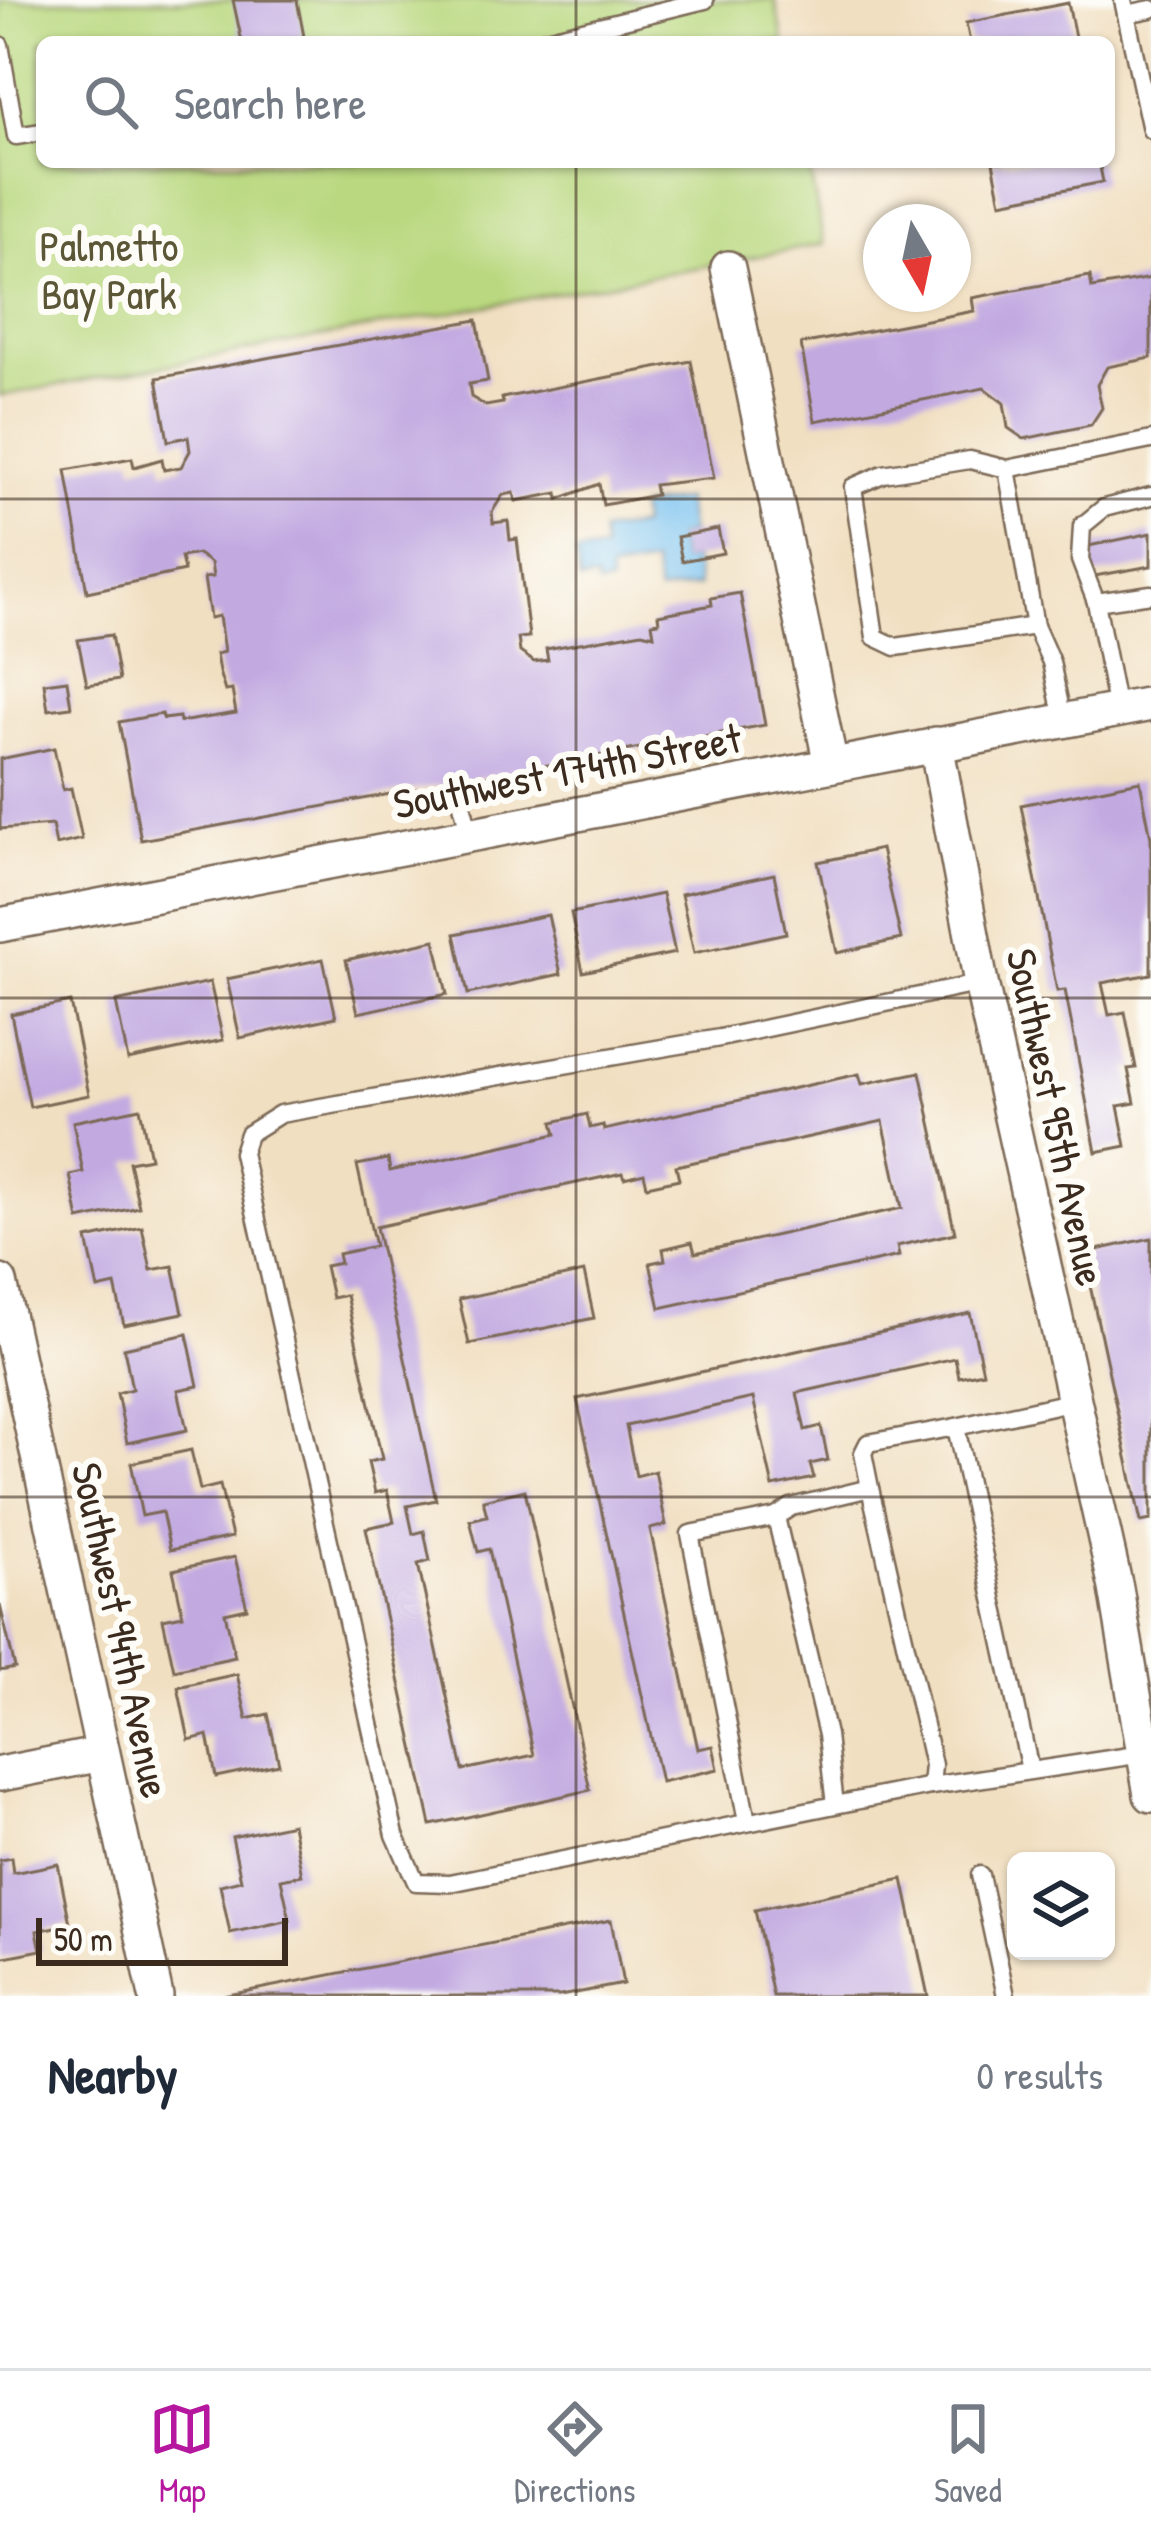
<!DOCTYPE html>
<style>
:root{--surface:#fff;--page:#f6f6f7;--text:#1f2937;--muted:#747a83;--line:#e0e1e3;--accent:#b5179e}
body{margin:0;font-family:"Patrick Hand",sans-serif;background:var(--page);color:var(--text)}
.controls{position:absolute;right:36px;bottom:36px;display:grid;overflow:hidden;border-radius:18px;box-shadow:0 3px 9px #0004}
.controls button{width:108px;height:108px;display:grid;place-items:center;padding:0;border:0;border-bottom:3px solid var(--line);background:var(--surface);color:var(--text);font:60px sans-serif}
.compass{position:absolute;left:863px;top:204px;width:108px;height:108px;border-radius:50%;background:var(--surface);box-shadow:0 3px 9px #0004;rotate:171deg}
.scale{position:absolute;left:36px;bottom:30px;width:252px;box-sizing:border-box;padding-left:12px;border:6px solid #3b2a1e;border-top:0;font-size:33px;line-height:42px;white-space:nowrap;color:#3b2a1e;-webkit-text-stroke:9px #fdfcf7;paint-order:stroke}
.list{margin:0;padding:0;list-style:none}
h2{display:flex;justify-content:space-between;align-items:center;height:156px;margin:0;padding:0 48px;font-size:51px}
h2 small{font-size:39px;font-weight:400;color:var(--muted)}
.icon{flex:none;width:66px;height:66px;fill:none;stroke:currentColor;stroke-width:2;stroke-linecap:round;stroke-linejoin:round}
.map{position:relative;flex:none;width:1151px;height:1996px;overflow:hidden}
.search{position:absolute;background:var(--surface);box-shadow:0 3px 9px #0004;left:36px;right:36px;top:36px;height:132px;display:flex;align-items:center;gap:30px;box-sizing:border-box;padding:0 42px;border-radius:18px;color:var(--muted);font-size:45px}
.sheet{height:372px;background:var(--surface)}
nav{display:flex;justify-content:space-around;align-items:center;box-sizing:border-box;height:168px;border-top:3px solid var(--line);background:var(--surface);font-size:33px;color:var(--muted)}
nav a{display:grid;justify-items:center;gap:6px}
nav .on{color:var(--accent)}
.map>svg:first-child{display:block}
</style>
<div class="map">
<svg width="1151" height="1996" viewBox="0 0 1151 1996">
<rect width="100%" height="100%" fill="#fdfcf7"/>
<filter id="ink" filterUnits="userSpaceOnUse"><feTurbulence type="fractalNoise" baseFrequency=".00833" numOctaves="2"/><feDisplacementMap in="SourceGraphic" scale="24" xChannelSelector="R" yChannelSelector="G"/><feConvolveMatrix kernelMatrix="1 2 1 2 8 2 1 2 1" color-interpolation-filters="sRGB"/></filter>
<filter id="wash" filterUnits="userSpaceOnUse"><feTurbulence type="fractalNoise" baseFrequency=".004" numOctaves="4" result="noise"/><feDisplacementMap in="SourceGraphic" scale="48" xChannelSelector="R" yChannelSelector="G"/><feGaussianBlur stdDeviation="2.7" result="paint"/><feColorMatrix in="noise" values="0 0 0 0 0 0 0 0 0 0 0 0 0 0 0 0 0 1.4 0 .05"/><feComposite in="paint" operator="in"/></filter>
<g filter="url(#wash)">
<rect width="100%" height="100%" fill="#f1dfc1"/>
<path fill="#b9d87f" stroke="#7a814e" stroke-width="3" d="M0,0H775L784,42H42V162H808L824,244L0,396Z"/>
<path fill="#77c1f0" stroke="#597687" stroke-width="3" d="M685,500L690,534L677,537L682,561L694,559L698,587L658,593L653,564L609,571L610,584L598,586L596,579L580,581L576,554L603,550L601,532L641,526L639,507Z"/>
<g id="blocks">
<g fill="#c2aae1">
<path d="M233,0H297L305,42H242Z"/>
<path d="M1068,3L1076,42H970L966,23Z"/>
<path d="M993,162H1099L1103,182L1001,202Z"/>
<path d="M1090,276L1092,288L1151,278V358L1107,367L1097,385L1102,408L1091,425L1024,439L1008,428L1004,403L984,388L815,421L801,344L974,311L972,298Z"/>
<path d="M477,320L488,381L469,384L471,397L486,406L503,403L502,398L691,361L714,478L654,485L656,495L603,505L599,484L559,499L558,493L516,501L514,493L503,495L492,512L493,523L508,521L510,540L517,539L529,637L518,638L520,652L534,662L548,660L546,649L642,632L654,635L652,623L659,622L658,615L712,605L711,598L740,593L765,725L141,840L119,722L162,714L163,719L179,717L180,722L236,713L232,690L225,691L219,672L216,654L224,652L219,616L210,618L204,578L213,577L211,563L198,554L181,557L184,571L87,592L66,470L132,458L134,467L162,459L164,470L181,467L190,451L188,437L168,441L157,378Z"/>
<path d="M718,529L723,553L682,561L677,537Z"/>
<path d="M1151,533V566L1089,577L1084,547Z"/>
<path d="M111,635L119,680L87,685L78,640Z"/>
<path d="M67,680L71,707L48,710L44,683Z"/>
<path d="M54,748L63,790L71,788L82,839L56,845L52,825L0,829V759Z"/>
<path d="M1140,781L1151,838V974L1102,983L1109,1015L1125,1012L1136,1068L1128,1069L1135,1103L1118,1106L1126,1146L1096,1152L1065,990L1057,991L1021,805Z"/>
<path d="M881,849L901,939L837,953L818,862Z"/>
<path d="M774,874L786,933L694,953L681,894Z"/>
<path d="M662,894L675,953L583,972L571,913Z"/>
<path d="M548,915L561,974L468,994L455,934Z"/>
<path d="M435,940L447,994L358,1013L346,960Z"/>
<path d="M323,959L336,1017L240,1038L227,979Z"/>
<path d="M210,982L223,1040L128,1060L116,1002Z"/>
<path d="M70,1002L89,1095L30,1107L11,1014Z"/>
<path d="M920,1072L955,1233L897,1246L899,1256L660,1308L650,1263L665,1260L663,1249L692,1242L695,1253L902,1208L883,1121L676,1166L679,1179L647,1186L644,1173L624,1178L622,1173L376,1227L436,1500L407,1506L413,1534L424,1531L430,1561L418,1564L463,1770L534,1755L489,1549L478,1552L470,1520L487,1516L483,1500L525,1490L590,1790L431,1825L366,1528L394,1522L387,1490L375,1493L368,1462L382,1459L346,1295L332,1298L325,1266L340,1263L338,1254L375,1246L357,1165L388,1159L390,1171L556,1134L553,1122L587,1114L590,1128L603,1125L604,1130L859,1074L862,1084Z"/>
<path d="M140,1108L150,1158L129,1162L139,1207L79,1220L70,1175L83,1172L73,1122Z"/>
<path d="M142,1227L151,1270L173,1266L183,1313L124,1325L115,1285L98,1289L87,1239Z"/>
<path d="M1151,1238V1520L1141,1522L1083,1253Z"/>
<path d="M584,1272L594,1318L469,1344L459,1299Z"/>
<path d="M970,1313L983,1372L959,1377L955,1358L797,1393L805,1430L821,1426L828,1460L810,1464L814,1478L773,1487L753,1398L626,1426L636,1476L655,1471L666,1525L650,1529L698,1749L713,1746L718,1769L661,1782L577,1399Z"/>
<path d="M187,1334L198,1386L178,1390L187,1430L127,1443L117,1393L132,1389L124,1348Z"/>
<path d="M191,1450L200,1490L220,1485L232,1537L170,1550L162,1512L142,1516L131,1463Z"/>
<path d="M235,1557L247,1608L225,1613L235,1657L174,1670L163,1619L183,1615L173,1570Z"/>
<path d="M0,1605L15,1668L0,1671Z"/>
<path d="M237,1674L247,1719L268,1714L279,1764L216,1777L208,1735L189,1740L178,1687Z"/>
<path d="M292,1824L302,1875L281,1879L290,1920L230,1933L220,1885L241,1880L232,1837Z"/>
<path d="M11,1858L13,1873L58,1864L70,1924L37,1931L41,1950L0,1958V1860Z"/>
<path d="M903,1879L928,1996H773L755,1910Z"/>
<path d="M611,1920L623,1984L560,1996H223Z"/>
</g>
</g>
</g>
<g filter="url(#ink)">
<use href="#blocks" fill-opacity="0" stroke="#7b6957" stroke-width="3"/>
<g fill="none" stroke-linecap="round" stroke-linejoin="round">
<defs>
<g id="lane">
<path d="M1123,0L1151,130"/>
<path d="M1126,14L1151,9"/>
<path d="M534,42L705,0"/>
<path d="M0,45L16,136L42,132"/>
<path d="M1007,469L1035,626"/>
<path d="M1096,602L1080,560L1082,526L1104,508L1151,496"/>
<path d="M1117,710L1096,602L1151,594"/>
<path d="M1063,720L1051,662L1035,626L896,647L875,637L853,487L883,474L970,460L1007,469L1151,440"/>
<path d="M456,782L470,834"/>
<path d="M956,1427L1074,1401"/>
<path d="M870,1488L863,1453L868,1443L956,1427L1030,1770"/>
<path d="M931,1786L1143,1754"/>
<path d="M835,1805L931,1786L933,1765L870,1488L791,1507L776,1517L827,1735L835,1805L450,1883L416,1882L395,1835L242,1153L248,1134L280,1114L720,1038L981,983"/>
<path d="M747,1821L690,1534L776,1517"/>
<path d="M980,1875L1006,1996"/>
</g>
<g id="street">
<path d="M728,268L831,765"/>
<path d="M936,744L981,983L1116,1588L1151,1795"/>
<path d="M0,925L1151,704"/>
<path d="M0,1282L156,1996"/>
<path d="M0,1774L102,1754"/>
</g>
</defs>
<use href="#lane" stroke="#7b6957" stroke-width="21"/>
<use href="#street" stroke="#7b6957" stroke-width="38"/>
<use href="#lane" stroke="#fff" stroke-width="16"/>
<use href="#street" stroke="#fff" stroke-width="33"/>
</g>
</g>
<path fill="none" stroke="#3b2a1e" stroke-width="3" stroke-opacity="0.55" d="M576,0V42M576,162V1996M0,499H1151M0,998H1151M0,1497H1151"/>
<g text-anchor="middle" dominant-baseline="central" stroke-width="12" stroke-linejoin="round" paint-order="stroke">
<g font-size="42" fill="#5a5636" stroke="#fdfcf7">
<text x="109" y="245">Palmetto<tspan x="109" dy="48">Bay Park</tspan></text>
</g>
<g font-size="42" fill="#3b2a1e" stroke="#fdfcf7">
<text transform="translate(567 770) rotate(-11)">Southwest 174th Street</text>
<text transform="translate(1057 1117) rotate(78)">Southwest 95th Avenue</text>
<text transform="translate(122 1630) rotate(78)">Southwest 94th Avenue</text>
</g>
</g>
</svg>
<div class="controls">
<button><svg class="icon" aria-label="layers" viewBox="0 0 24 24"><path d="M12 4l9 5-9 5-9-5zM3 14l9 5 9-5"/></svg></button>
</div>
<svg class="compass" viewBox="-18 -18 36 36"><path d="M0-13l5 13h-10z" fill="#e53935"/><path d="M0 13l5-13h-10z" fill="#747a83"/></svg>
<div class="scale">50 m</div>
<div class="search"><svg class="icon" aria-label="search" viewBox="0 0 24 24"><circle cx="10" cy="10" r="6"/><path d="M15 15l6 6"/></svg>Search here</div>
</div>
<section class="sheet">
<h2>Nearby<small>0 results</small></h2>
<ul class="list">
</ul>
</section>
<nav>
<a class="on"><svg class="icon" aria-label="map" viewBox="0 0 24 24"><path d="M3 6l6-2 6 2 6-2v14l-6 2-6-2-6 2zM9 4v14M15 6v14"/></svg>Map</a>
<a><svg class="icon" aria-label="directions" viewBox="0 0 24 24"><path d="M12 3l9 9-9 9-9-9zM9 14v-3h6M13 9l2 2-2 2"/></svg>Directions</a>
<a><svg class="icon" aria-label="saved" viewBox="0 0 24 24"><path d="M7 4h10v16l-5-4-5 4z"/></svg>Saved</a>
</nav>
